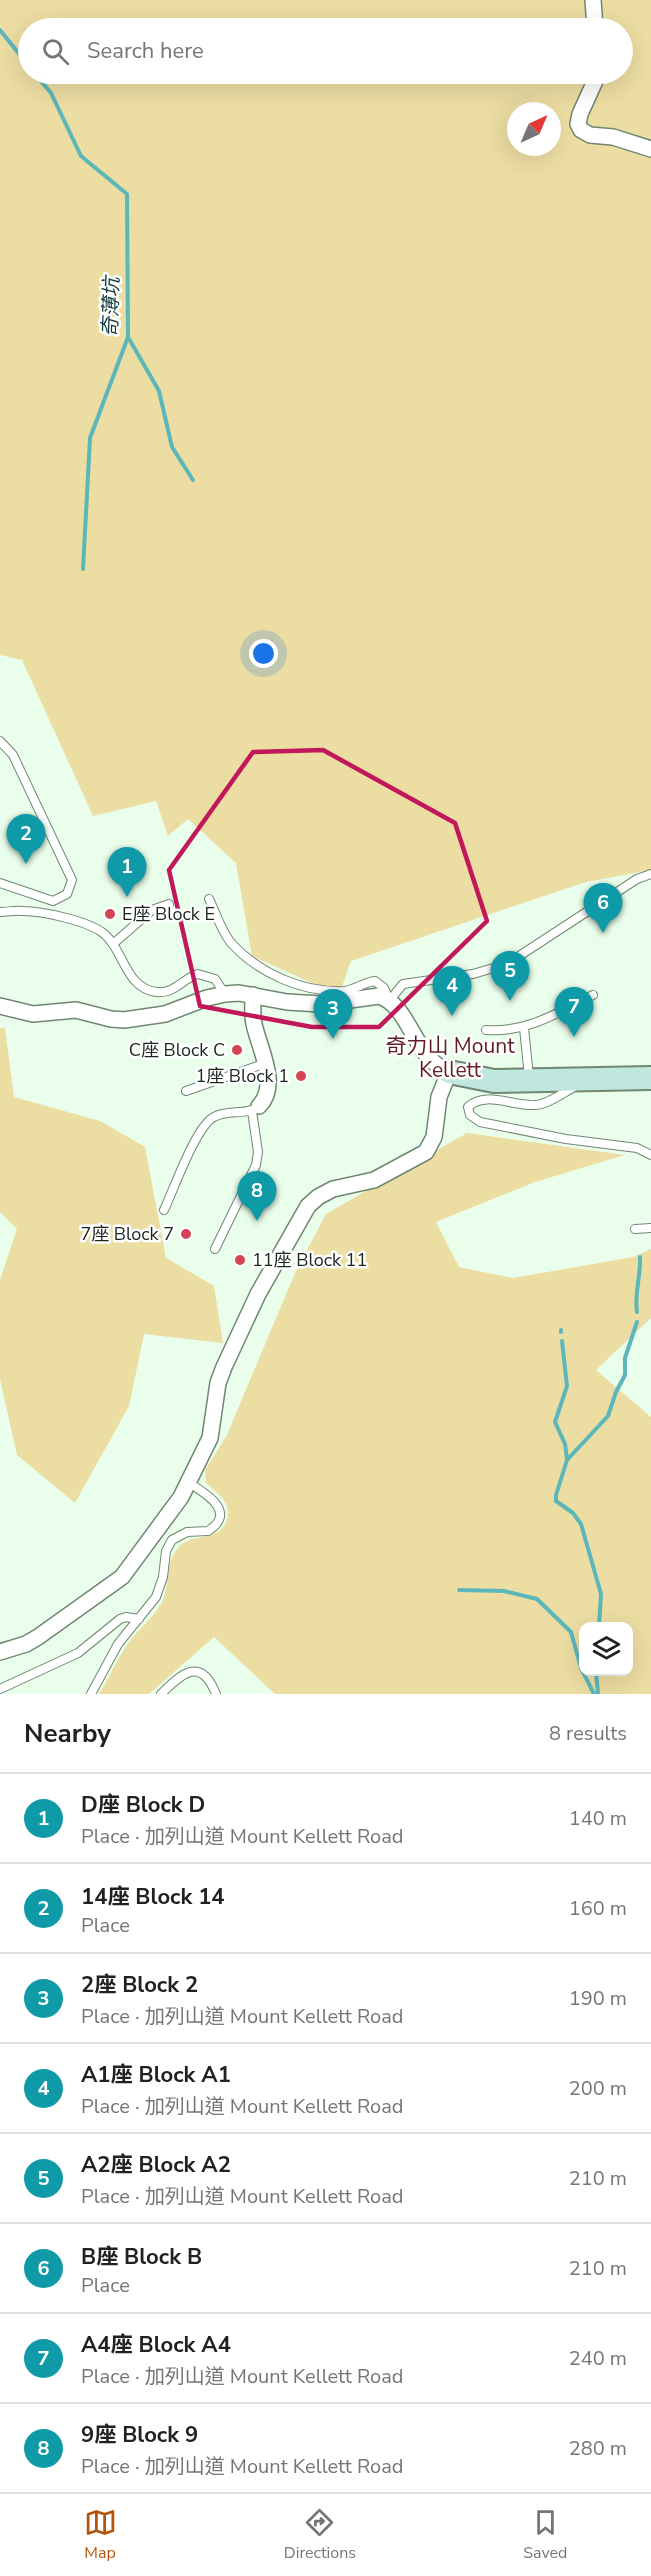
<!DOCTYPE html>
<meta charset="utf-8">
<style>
:root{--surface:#fff;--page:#f6f6f6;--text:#202124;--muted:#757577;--line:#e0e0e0;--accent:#b45309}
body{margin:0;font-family:"Nunito Sans","Noto Sans TC",sans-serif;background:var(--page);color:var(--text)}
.controls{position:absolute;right:18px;bottom:18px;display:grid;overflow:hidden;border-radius:12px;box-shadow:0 6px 24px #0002}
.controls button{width:54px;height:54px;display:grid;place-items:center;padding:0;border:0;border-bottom:2px solid var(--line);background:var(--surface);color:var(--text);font:30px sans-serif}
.compass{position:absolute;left:507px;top:102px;width:54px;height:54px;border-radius:50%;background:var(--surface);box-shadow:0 6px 24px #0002;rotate:44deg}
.you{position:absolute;left:264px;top:654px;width:21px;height:21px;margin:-15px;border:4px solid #fff;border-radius:50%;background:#1a73e8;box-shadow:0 0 0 9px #1a73e833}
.badge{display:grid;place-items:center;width:39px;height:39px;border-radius:50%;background:var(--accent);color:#fff;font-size:20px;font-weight:700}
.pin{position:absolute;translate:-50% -50px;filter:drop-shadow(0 2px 3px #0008)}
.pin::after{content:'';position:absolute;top:32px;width:21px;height:18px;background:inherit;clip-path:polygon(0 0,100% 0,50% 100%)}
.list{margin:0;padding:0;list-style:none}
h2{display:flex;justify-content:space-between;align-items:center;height:78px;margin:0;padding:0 24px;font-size:26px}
h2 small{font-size:20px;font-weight:400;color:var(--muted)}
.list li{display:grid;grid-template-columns:39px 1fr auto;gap:18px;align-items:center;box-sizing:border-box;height:90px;padding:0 24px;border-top:2px solid var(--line)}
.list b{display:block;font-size:22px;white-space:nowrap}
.list p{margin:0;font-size:20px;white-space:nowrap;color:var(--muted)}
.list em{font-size:20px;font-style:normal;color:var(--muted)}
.icon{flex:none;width:33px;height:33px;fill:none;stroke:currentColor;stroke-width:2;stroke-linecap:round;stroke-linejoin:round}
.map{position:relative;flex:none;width:651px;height:1694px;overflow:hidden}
.search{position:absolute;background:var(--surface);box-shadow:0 6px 24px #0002;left:18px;right:18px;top:18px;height:66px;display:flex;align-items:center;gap:15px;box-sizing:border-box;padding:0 21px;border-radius:33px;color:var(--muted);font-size:22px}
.sheet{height:798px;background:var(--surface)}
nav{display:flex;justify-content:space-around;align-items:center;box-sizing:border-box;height:84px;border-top:2px solid var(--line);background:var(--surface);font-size:16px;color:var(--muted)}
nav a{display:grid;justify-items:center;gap:3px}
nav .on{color:var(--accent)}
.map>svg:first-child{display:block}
</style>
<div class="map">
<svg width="651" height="1694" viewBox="0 0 651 1694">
<rect width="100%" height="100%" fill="#eaffeb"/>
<g fill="#ecdda2" fill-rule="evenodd">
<path d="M0,0H651V870L586,882L351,961L339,995L252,956L236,863L188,819L168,836L156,801L93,816L22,660L0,655ZM28,28H622V74H28ZM516,111H552V147H516Z"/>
<path d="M0,1028H5L14,1097L100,1121L145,1147L166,1258L214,1286L223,1343L144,1334L129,1406L75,1503L17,1455L0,1379V1280L17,1229L0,1212Z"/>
<path d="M467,1133L625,1155L535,1182L436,1222L459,1267L513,1278L633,1257L651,1249V1318L596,1370L651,1417V1694H275L214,1637L149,1694H99C109,1678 116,1661 127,1645C137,1630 153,1619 162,1602C170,1585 165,1564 177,1549C190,1532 212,1543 225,1525C234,1503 220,1496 206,1483L205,1470L226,1437L295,1273L326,1214ZM584,1626H628V1672H584Z"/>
</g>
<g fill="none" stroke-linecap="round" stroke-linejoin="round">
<g stroke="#5bb7ba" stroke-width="4">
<path d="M0,30L28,65"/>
<path d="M35,74L51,93L81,156L127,194L128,337L90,438L83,569"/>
<path d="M128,337L159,391L172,447L193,480"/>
<path d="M637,1312C634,1294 641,1276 640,1257"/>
<path d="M561,1330V1332"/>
<path d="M562,1341L567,1386L555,1422L565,1444L567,1459"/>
<path d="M459,1590L504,1591L537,1599L571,1632L581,1668L594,1694"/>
<path d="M599,1626L601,1594L581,1524L573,1513L556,1501V1495L567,1460L608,1416L616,1392L625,1375V1358L637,1322"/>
<path d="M596,1672L598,1694"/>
</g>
<defs>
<g id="lane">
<path d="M0,741L13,755L72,880L67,894L53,901L0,883"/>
<path d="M209,899C216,913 222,933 232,944C260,974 304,993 344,991C355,990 364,982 375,981L384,988L389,1000"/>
<path d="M0,912C8,912 15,910 23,911C42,911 88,921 103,933C124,949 125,989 157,992C175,994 183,978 198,974L215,979L225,994"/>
<path d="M113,944L152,910L169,904"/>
<path d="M389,1001L403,984L473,974L507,964L637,879L651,874"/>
<path d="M524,1028L529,1077"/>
<path d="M486,1030C527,1033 557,1013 593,995"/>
<path d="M574,1087C563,1093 548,1104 536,1105C514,1107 485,1090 468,1107L470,1115L480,1122L566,1139L637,1148L651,1155"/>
<path d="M186,1091L266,1063"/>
<path d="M164,1210C174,1189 196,1126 214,1117C228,1109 247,1116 259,1106"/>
<path d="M635,1229L651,1228"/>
<path d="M215,1249L256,1165L258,1152L252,1111"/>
<path d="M0,1689L78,1653L120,1619L126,1617L139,1619"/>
<path d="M91,1694L118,1644L156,1597L163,1577L166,1551L172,1540L187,1532L208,1531C238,1512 205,1493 189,1483"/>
<path d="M161,1694C182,1673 201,1656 216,1694"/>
</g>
<g id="street">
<path d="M593,0L595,28"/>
<path d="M596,74L595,81L580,114L578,124L581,130L590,135L613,137L651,149"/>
<path d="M253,995C253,1005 252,1014 254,1024C259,1048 280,1085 259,1106"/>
<path d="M0,1006L33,1014L76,1010L111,1019L124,1020L165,1014L207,998L225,994L239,993L287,1002L321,1004L379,996C410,1005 414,1059 449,1072L439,1097L434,1137L426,1152L374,1180L333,1189L318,1197L308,1206L258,1294L224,1367L218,1383L210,1438L181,1497L122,1577L38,1637L26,1644L0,1652"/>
</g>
<path id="secondary" d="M449,1072L494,1081L651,1078"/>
</defs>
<use href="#lane" stroke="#6f8771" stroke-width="10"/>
<use href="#street" stroke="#6f8771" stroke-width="18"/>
<use href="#secondary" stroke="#6f8771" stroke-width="26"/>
<use href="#lane" stroke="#fff" stroke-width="8"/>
<use href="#street" stroke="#fff" stroke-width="15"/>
<use href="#secondary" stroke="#c0e7dd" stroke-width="22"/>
</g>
<path fill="none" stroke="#c2185b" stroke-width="4.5" stroke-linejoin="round" d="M323,750L455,823L487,921L379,1027H312L200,1006L169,870L253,752Z"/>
<g fill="#d44455" stroke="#fff" stroke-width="2">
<circle cx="110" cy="914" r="6"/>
<circle cx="237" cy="1050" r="6"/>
<circle cx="301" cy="1076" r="6"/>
<circle cx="186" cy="1234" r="6"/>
<circle cx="240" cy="1260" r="6"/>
</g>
<g text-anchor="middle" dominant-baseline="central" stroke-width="5" stroke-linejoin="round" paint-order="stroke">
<g font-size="18" fill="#1b251c" stroke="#fff" text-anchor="end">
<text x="122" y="914" text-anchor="start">E座 Block E</text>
<text x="225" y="1050">C座 Block C</text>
<text x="289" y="1076">1座 Block 1</text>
<text x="174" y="1234">7座 Block 7</text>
<text x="252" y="1260" text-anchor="start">11座 Block 11</text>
</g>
<g font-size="20" font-style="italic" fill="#103c3e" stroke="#fff">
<text transform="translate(111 307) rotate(-88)">奇薄坑</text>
</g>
<g font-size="21" fill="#611c24" stroke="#fff">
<text x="450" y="1046">奇力山 Mount<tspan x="450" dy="24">Kellett</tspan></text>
</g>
</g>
</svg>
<div class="controls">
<button><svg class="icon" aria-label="layers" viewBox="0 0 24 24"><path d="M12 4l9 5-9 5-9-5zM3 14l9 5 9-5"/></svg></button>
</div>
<svg class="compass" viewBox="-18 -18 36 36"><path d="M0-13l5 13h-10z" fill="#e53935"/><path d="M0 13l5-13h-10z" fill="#757577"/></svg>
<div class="you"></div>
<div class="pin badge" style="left:127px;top:897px;background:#0f9aa8">1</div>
<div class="pin badge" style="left:26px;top:864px;background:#0f9aa8">2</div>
<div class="pin badge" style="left:333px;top:1039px;background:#0f9aa8">3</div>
<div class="pin badge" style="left:452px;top:1016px;background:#0f9aa8">4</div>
<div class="pin badge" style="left:510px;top:1001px;background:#0f9aa8">5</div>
<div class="pin badge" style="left:603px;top:933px;background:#0f9aa8">6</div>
<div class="pin badge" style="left:574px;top:1037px;background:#0f9aa8">7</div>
<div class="pin badge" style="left:257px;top:1221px;background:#0f9aa8">8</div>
<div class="search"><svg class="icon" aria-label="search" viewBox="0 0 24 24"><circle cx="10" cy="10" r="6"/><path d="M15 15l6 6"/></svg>Search here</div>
</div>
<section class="sheet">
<h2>Nearby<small>8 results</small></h2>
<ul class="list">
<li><span class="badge" style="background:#0f9aa8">1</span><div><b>D座 Block D</b><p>Place · 加列山道 Mount Kellett Road</p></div><em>140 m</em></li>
<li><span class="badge" style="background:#0f9aa8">2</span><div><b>14座 Block 14</b><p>Place</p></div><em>160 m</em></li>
<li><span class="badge" style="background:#0f9aa8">3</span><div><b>2座 Block 2</b><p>Place · 加列山道 Mount Kellett Road</p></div><em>190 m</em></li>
<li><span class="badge" style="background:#0f9aa8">4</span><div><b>A1座 Block A1</b><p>Place · 加列山道 Mount Kellett Road</p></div><em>200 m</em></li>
<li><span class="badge" style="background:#0f9aa8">5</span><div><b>A2座 Block A2</b><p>Place · 加列山道 Mount Kellett Road</p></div><em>210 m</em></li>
<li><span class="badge" style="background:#0f9aa8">6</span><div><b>B座 Block B</b><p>Place</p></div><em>210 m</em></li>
<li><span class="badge" style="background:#0f9aa8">7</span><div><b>A4座 Block A4</b><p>Place · 加列山道 Mount Kellett Road</p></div><em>240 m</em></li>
<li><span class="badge" style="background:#0f9aa8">8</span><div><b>9座 Block 9</b><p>Place · 加列山道 Mount Kellett Road</p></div><em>280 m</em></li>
</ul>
</section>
<nav>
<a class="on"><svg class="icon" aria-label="map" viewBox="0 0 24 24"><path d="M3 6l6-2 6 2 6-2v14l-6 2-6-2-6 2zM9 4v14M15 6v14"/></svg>Map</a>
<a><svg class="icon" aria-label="directions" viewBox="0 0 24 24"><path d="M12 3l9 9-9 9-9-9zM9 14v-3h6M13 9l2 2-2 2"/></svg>Directions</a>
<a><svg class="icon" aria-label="saved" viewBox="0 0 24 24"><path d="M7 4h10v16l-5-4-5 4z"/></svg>Saved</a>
</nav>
